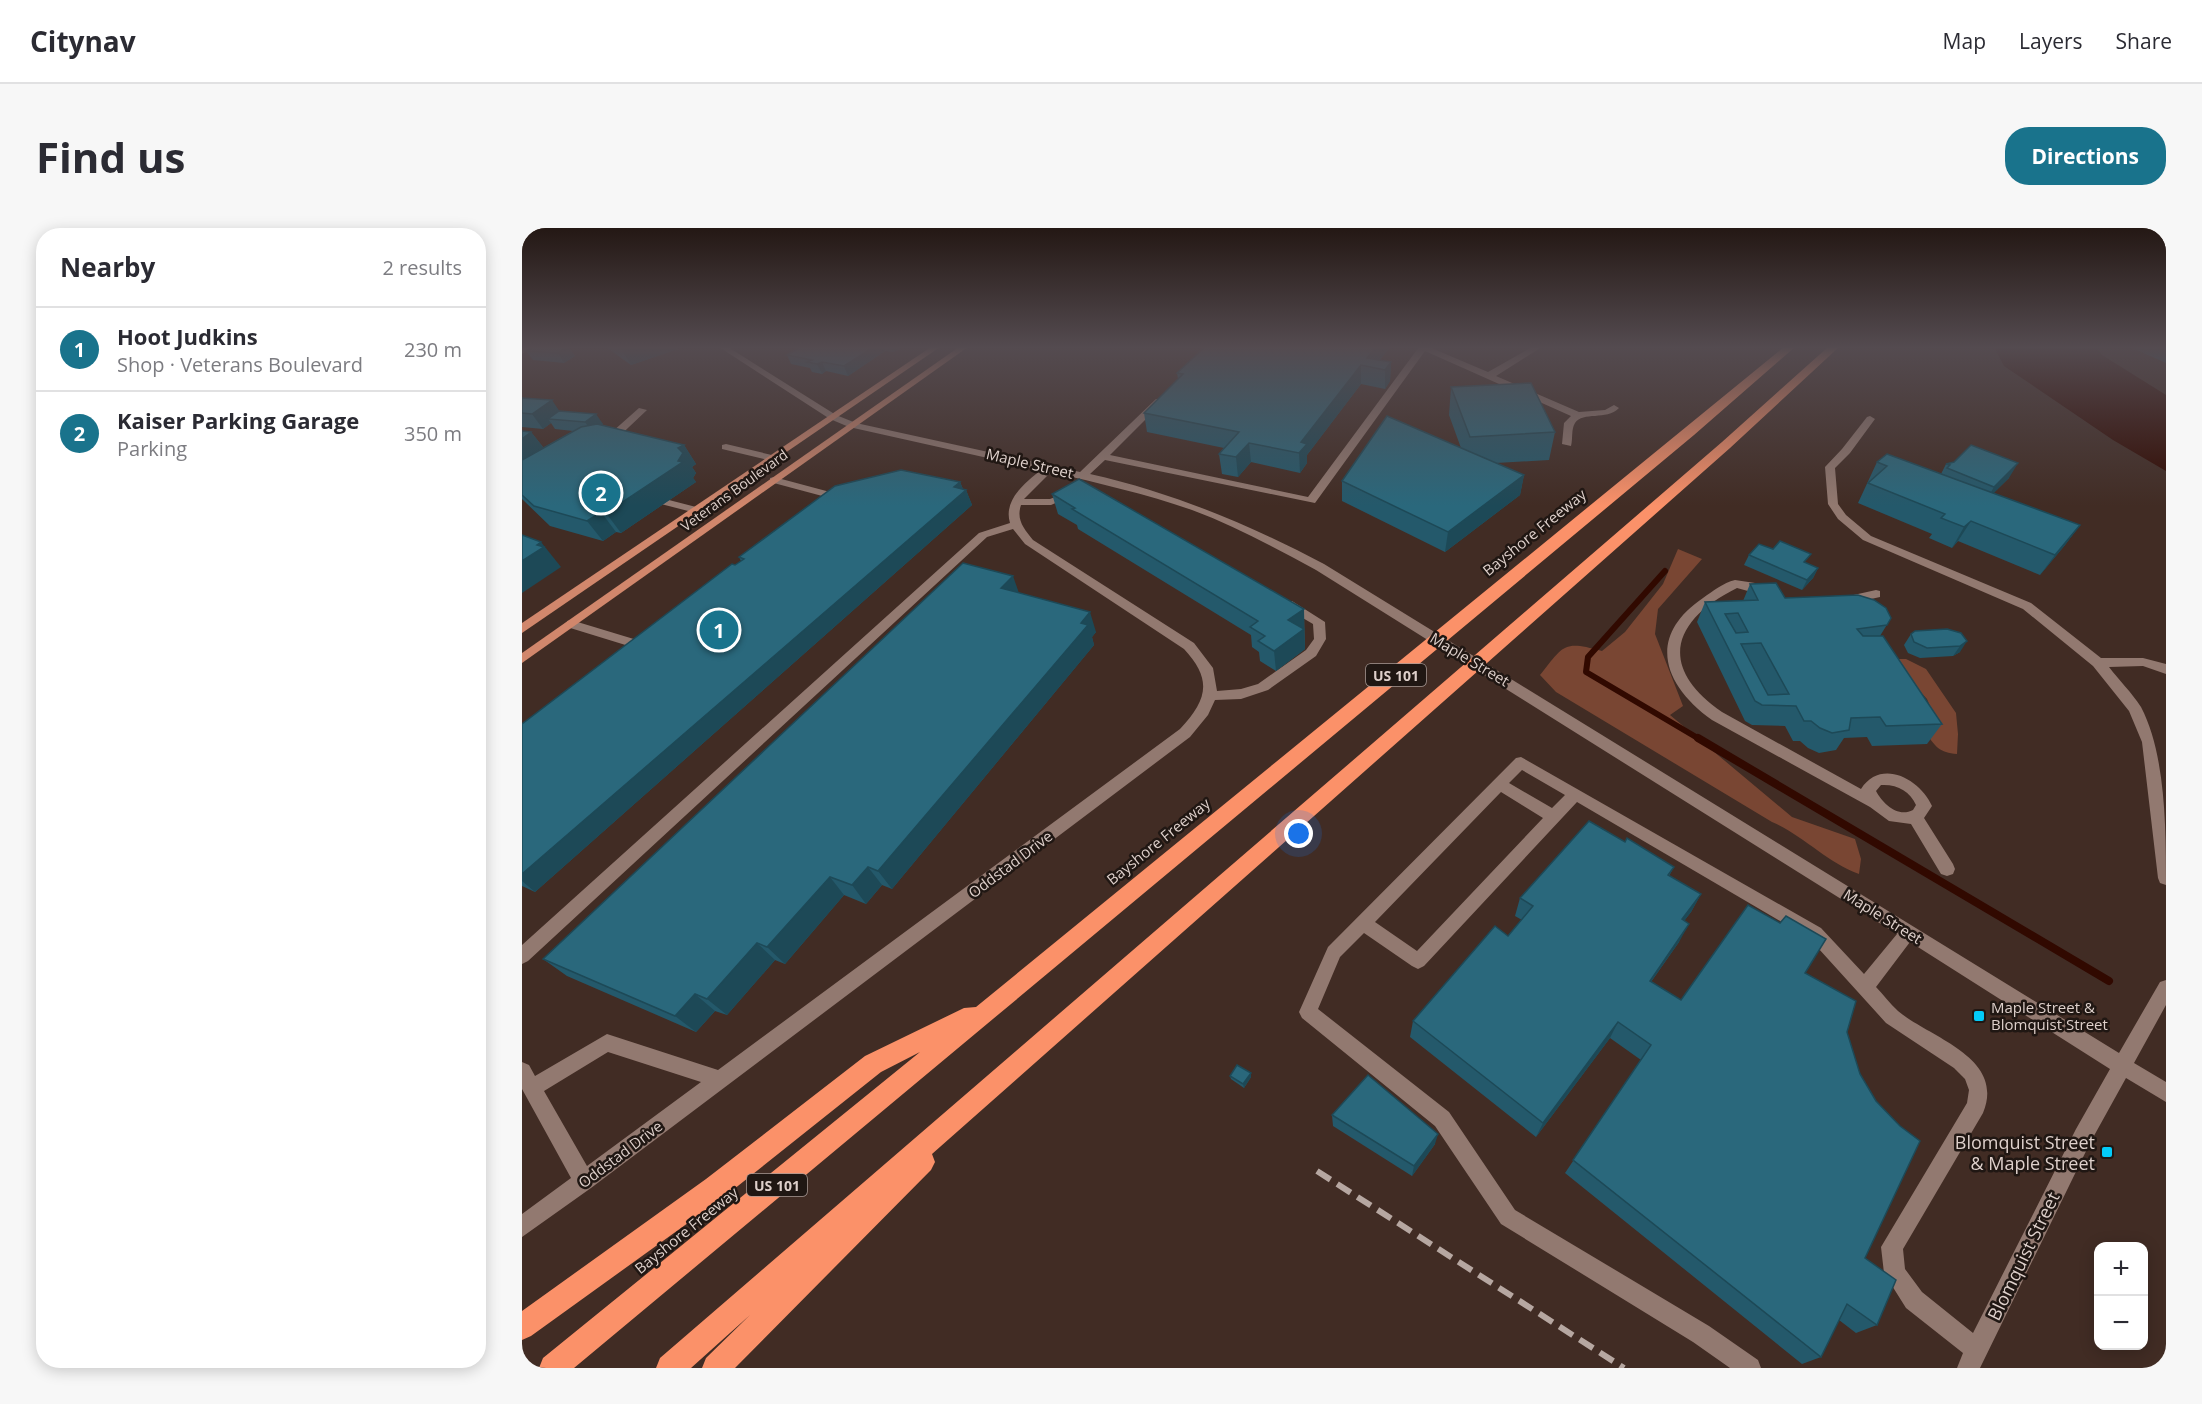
<!DOCTYPE html>
<meta charset="utf-8">
<style>
:root{--surface:#fff;--page:#f7f7f7;--text:#2b2b33;--muted:#7c7c81;--line:#e1e1e2;--accent:#19738c}
body{margin:0;font-family:"Open Sans",sans-serif;background:var(--page);color:var(--text)}
.controls{position:absolute;right:18px;bottom:18px;display:grid;overflow:hidden;border-radius:12px;box-shadow:0 3px 15px #0003}
.controls button{width:54px;height:54px;display:grid;place-items:center;padding:0;border:0;border-bottom:2px solid var(--line);background:var(--surface);color:var(--text);font:30px sans-serif}
.you{position:absolute;left:777px;top:606px;width:21px;height:21px;margin:-15px;border:4px solid #fff;border-radius:50%;background:#1a73e8;box-shadow:0 0 0 9px #1a73e833}
.badge{display:grid;place-items:center;width:39px;height:39px;border-radius:50%;background:var(--accent);color:#fff;font-size:20px;font-weight:700}
.pin{position:absolute;translate:-50% -50%;border:3px solid #fff;box-shadow:0 2px 6px #0006}
.list{margin:0;padding:0;list-style:none}
h2{display:flex;justify-content:space-between;align-items:center;height:78px;margin:0;padding:0 24px;font-size:26px}
h2 small{font-size:20px;font-weight:400;color:var(--muted)}
.list li{display:grid;grid-template-columns:39px 1fr auto;gap:18px;align-items:center;box-sizing:border-box;height:84px;padding:0 24px;border-top:2px solid var(--line)}
.list b{display:block;font-size:22px;white-space:nowrap}
.list p{margin:0;font-size:20px;white-space:nowrap;color:var(--muted)}
.list em{font-size:20px;font-style:normal;color:var(--muted)}
.map{position:relative;flex:none;width:1644px;height:1140px;overflow:hidden;border-radius:24px}
header{display:flex;align-items:center;gap:36px;box-sizing:border-box;height:84px;padding:0 30px;background:var(--surface);border-bottom:2px solid var(--line)}
header strong{font-size:28px}
nav{display:flex;gap:33px;margin-inline-start:auto;font-size:21px}
.intro{display:flex;align-items:center;justify-content:space-between;box-sizing:border-box;height:144px;padding:0 36px}
h1{margin:0;font-size:42px}
.button{padding:15px 27px;border-radius:24px;background:var(--accent);color:#fff;font-size:21px;font-weight:700}
main{display:flex;gap:36px;padding:0 36px}
aside{flex:1;background:var(--surface);border-radius:24px;box-shadow:0 3px 15px #0003}
.map>svg:first-child{display:block}
</style>
<header>
<strong>Citynav</strong>
<nav><a>Map</a><a>Layers</a><a>Share</a></nav>
</header>
<div class="intro"><h1>Find us</h1><a class="button">Directions</a></div>
<main>
<aside>
<h2>Nearby<small>2 results</small></h2>
<ul class="list">
<li><span class="badge">1</span><div><b>Hoot Judkins</b><p>Shop · Veterans Boulevard</p></div><em>230 m</em></li>
<li><span class="badge">2</span><div><b>Kaiser Parking Garage</b><p>Parking</p></div><em>350 m</em></li>
</ul>
</aside>
<div class="map">
<svg width="1644" height="1140" viewBox="0 0 1644 1140">
<rect width="100%" height="100%" fill="#412c24"/>
<g fill="#794633">
<path d="M1156,321L1180,331L1136,381L1133,406L1161,478L1148,487L1270,589L1333,611L1339,631L1337,646C1304,634 1282,608 1250,594L1034,464L1018,447C1042,417 1041,412 1080,423L1103,404L1141,356Z"/>
<path d="M1368,431H1384L1404,441L1434,485L1436,506L1435,526C1418,525 1412,518 1404,504L1411,486L1405,471Z"/>
</g>
<path fill="#310900" d="M1472,119H1574L1580,127L1644,167V243L1591,212L1482,138Z"/>
<g fill="none" stroke-linecap="round" stroke-linejoin="round">
<path stroke="#310900" stroke-width="6" d="M1143,343L1066,429L1064,444L1179,512"/>
<path stroke="#310900" stroke-width="8" d="M1176,510L1587,753"/>
<g fill="#927970" fill-rule="evenodd">
<path d="M0,119H10L0,126Z"/>
<path d="M197,119H206L314,187L334,195L558,244L634,171H640V175L588,227L786,269L897,119H907L966,144L1010,119H1020L974,148L1057,184L1083,182L1092,177L1097,180C1084,193 1061,183 1053,195C1049,201 1051,211 1049,218L1040,216L1042,195L1049,188L903,123L793,275L583,232L568,246C652,265 726,296 802,336L1597,825L1638,754L1644,752V777L1612,835L1644,854V874L1604,850L1568,915L1458,1140H1435L1441,1125L1384,1080L1362,1045L1359,1019L1445,875L1447,862L1443,851L1432,840L1364,795L1287,710L1055,574L902,738L896,741L890,738L842,705L818,729L796,781L927,884L993,982L1187,1098L1236,1132L1239,1140H1208L1171,1114L979,996L913,898L780,790L777,784L806,719L994,530L999,529L1299,700L1342,746L1375,706L794,342C753,320 713,298 670,282C624,266 576,255 529,244L502,271H528L549,263L554,266L529,277H499C494,292 502,301 511,312L672,415L691,440L695,463L719,461L736,456L784,422L792,411L791,396L762,379V373H770L803,394L804,411L794,428L746,462L719,471L693,472L686,487L668,509L69,960L0,1009V986L49,950L0,861V834L7,837L13,848L85,806L196,842L658,501C685,472 691,452 662,421L503,316L491,301L465,309L6,733L0,736V717L457,305L488,295C481,272 503,255 519,242L327,199L308,191ZM1000,542L1043,567L1030,580L987,555ZM979,564L1021,590L895,723L853,694ZM1388,714L1588,841L1554,901L1451,1105L1400,1064L1383,1041L1381,1021L1461,885C1484,829 1408,810 1376,783C1368,776 1361,766 1354,759ZM86,824L179,854L65,938L22,863Z"/>
<path d="M117,180L125,182L89,216H81V212Z"/>
<path d="M1348,188L1353,191L1328,225L1313,240L1316,276L1324,287L1349,308L1509,375L1579,430H1621L1644,436V446L1621,438L1587,439C1597,452 1610,465 1619,479C1644,527 1644,602 1644,657L1638,655L1636,650L1620,514L1607,483L1571,438L1501,381L1341,312L1316,291L1306,276L1303,239L1320,221L1345,189Z"/>
<path d="M204,216L254,228L255,230L250,233L200,221V217Z"/>
<path d="M252,249L308,264L309,266L304,269L248,254V250Z"/>
<path d="M143,271L178,280L180,282L174,285L139,276V272Z"/>
<path d="M1213,352L1233,355L1250,364L1244,368L1215,360C1150,392 1135,439 1200,484L1339,561C1359,530 1398,551 1410,578L1402,590L1431,636L1433,641L1431,646L1425,648L1419,646L1389,596L1367,593L1348,579L1190,492C1140,456 1125,408 1181,370C1191,363 1201,355 1213,352ZM1359,557C1375,556 1388,563 1394,577L1391,582C1376,590 1361,576 1354,563Z"/>
<path d="M1354,362L1358,363V369L1322,377L1316,373L1318,370Z"/>
<path d="M49,392L115,412L116,415L110,419L45,399V393Z"/>
</g>
<g fill="#d1876c" fill-rule="evenodd">
<path d="M409,119H418L0,405V395Z"/>
<path d="M437,119H446L0,435V425Z"/>
</g>
<g fill="#fb9169" fill-rule="evenodd">
<path d="M1262,119H1273L1172,207L52,1140H17L21,1130L398,824L359,844L202,969L9,1108L0,1112V1083L184,951L343,828L442,780L454,779Z"/>
<path d="M1306,119H1317L1208,220L410,926L413,934L409,942L213,1140H180L184,1130L228,1087L169,1140H134L138,1130L1200,214Z"/>
</g>
<path stroke="#b6a7a1" stroke-width="6" stroke-dasharray="16 8" stroke-linecap="butt" d="M795,943L1102,1140"/>
</g>
<g fill="#24596b">
<path d="M46,119L53,128L42,135L11,132L4,123Z"/>
<path d="M84,119H154L156,121L109,137Z"/>
<path d="M278,119H380L372,124L363,123L326,148L304,143L300,146L290,144L288,140L269,136L265,127Z"/>
<path d="M683,119H868L857,132L869,134L868,153L863,161L839,156L785,227V235L778,245L729,234L716,249L700,246L697,226L702,220L625,204L622,185L656,151L655,145Z"/>
<path d="M1608,119H1644V135Z"/>
<path d="M929,159L1033,204L1027,232L974,235L1002,247L998,267L923,324L820,273V253L939,220L927,187Z"/>
<path d="M0,170L37,183L81,196L80,197L162,217L174,236L170,239L174,245L171,250L174,254L99,305L94,304L81,313L28,298L0,271V203L9,204L21,219L15,223L51,203L33,201L29,195L21,201L0,199Z"/>
<path d="M1355,234L1419,246L1424,236L1487,250L1471,265L1558,297L1543,317L1518,347L1436,313L1430,320L1407,310L1410,306L1336,275Z"/>
<path d="M438,254L441,261L444,262L450,277L13,664L0,658V496L219,333L217,329Z"/>
<path d="M530,266L782,381L783,421L754,443L738,433L737,424L730,419L729,407L556,301L555,297L536,286Z"/>
<path d="M1251,321L1296,340L1291,350L1280,362L1222,337L1227,327Z"/>
<path d="M1228,356L1263,370L1369,390L1358,408L1420,496L1405,516L1350,518L1345,509L1322,510L1314,522L1297,525L1286,520L1278,513H1271L1263,498L1230,497L1223,493L1175,394L1183,374L1221,373Z"/>
<path d="M497,365L574,404L570,409L572,417L370,661L360,657L344,676L322,667L263,736L253,732L205,787L193,783L174,804L45,748L21,731Z"/>
<path d="M1439,405L1438,424L1431,428L1398,430L1386,425L1382,417L1389,406Z"/>
<path d="M1152,639L1147,648L1179,666L1169,684L1162,693L1157,714L1129,754L1159,772L1283,745L1325,804L1343,1030L1355,1097L1334,1105L1317,1092L1299,1129L1280,1136L1043,945L1119,832L1088,810L1014,909L888,809L891,793L986,708L1000,692L993,688L998,670Z"/>
<path d="M708,848L729,849L722,860L709,851Z"/>
<path d="M810,887L913,916L890,948L811,898Z"/>
</g>
<g fill="#1d4957">
<path d="M46,119L53,128L42,135L36,125Z"/>
<path d="M98,119H154L156,121L109,137Z"/>
<path d="M352,119H361L363,123L326,148L322,138Z"/>
<path d="M370,119H380L372,124Z"/>
<path d="M854,119H868L852,140L845,130Z"/>
<path d="M300,134L304,143L300,146L295,136Z"/>
<path d="M869,134L868,153L863,161V142Z"/>
<path d="M839,137V156L785,227V235L778,245L777,225L779,214Z"/>
<path d="M30,172L40,187L26,191L29,195L21,201L10,186Z"/>
<path d="M74,186L81,196L70,204L63,194Z"/>
<path d="M9,204L21,219L0,234V211Z"/>
<path d="M727,215L729,234L716,249L714,229Z"/>
<path d="M162,217L174,236L170,239L174,245L171,250L174,254L99,305L84,285L156,233V220Z"/>
<path d="M1496,235L1487,250L1463,274L1472,259Z"/>
<path d="M1002,247L998,267L923,324L926,304Z"/>
<path d="M438,254L442,264L444,262L450,277L13,664L0,653V646Z"/>
<path d="M79,284L94,304L81,313L65,293Z"/>
<path d="M1449,293L1436,313L1430,320L1442,299Z"/>
<path d="M1558,297L1543,317L1518,347L1533,327Z"/>
<path d="M19,314L39,339L0,365V333L15,317Z"/>
<path d="M1296,340L1291,350L1280,362L1285,352Z"/>
<path d="M491,348L498,368L479,360Z"/>
<path d="M782,381V401L768,412L766,392Z"/>
<path d="M568,384L574,404L570,409L572,417L370,661L356,643Z"/>
<path d="M782,401L783,421L754,443L752,423Z"/>
<path d="M1445,413L1438,424L1431,428L1438,418Z"/>
<path d="M346,639L360,657L344,676L330,657Z"/>
<path d="M308,649L322,667L263,736L245,719Z"/>
<path d="M1179,666L1169,684L1150,709L1160,691Z"/>
<path d="M1167,696L1157,714L1118,769L1128,753Z"/>
<path d="M235,715L253,732L205,787L185,771Z"/>
<path d="M173,766L193,783L174,804L153,788Z"/>
<path d="M1096,794L1088,810L1014,909L1021,895Z"/>
<path d="M729,845V849L722,860L721,856Z"/>
<path d="M916,906L913,916L890,948L892,938Z"/>
</g>
<g fill="#2a687c" stroke="#1d4957" stroke-width="1.5" fill-rule="evenodd">
<path d="M11,119H46L36,125L4,123Z"/>
<path d="M278,119H352L322,138L300,134L295,136L285,134L290,132L265,127Z"/>
<path d="M683,119H854L845,130L869,134L863,142L839,137L779,214L785,216L777,225L727,215L714,229L697,226L717,204L622,185L661,146L655,145Z"/>
<path d="M1009,155L1033,204L948,209L929,159Z"/>
<path d="M0,170L30,172L10,186L0,185Z"/>
<path d="M37,183L74,186L63,194L26,191Z"/>
<path d="M865,188L1002,247L926,304L820,253Z"/>
<path d="M75,196L162,217L156,220L161,225L156,233L161,234L84,285L79,284L65,293L12,278L0,267V232L59,199Z"/>
<path d="M0,203L9,204L0,211Z"/>
<path d="M1449,217L1496,235L1472,259L1425,240L1428,237L1424,236L1432,234Z"/>
<path d="M1365,226L1558,297L1533,327L1449,293L1442,299L1419,290L1423,286L1346,255L1365,238L1355,234Z"/>
<path d="M379,242L438,254L432,259L444,262L0,646V496L210,336L213,337L222,331L217,329L313,258Z"/>
<path d="M557,251L782,381L766,392L782,401L752,423L736,413L743,408L728,399L736,393L550,281L553,280L530,266Z"/>
<path d="M0,307L19,314L15,317L22,319L0,333Z"/>
<path d="M1258,313L1289,326L1282,334L1296,340L1285,352L1227,327L1237,316L1251,321Z"/>
<path d="M441,335L491,348L479,360L568,384L559,395L566,397L356,643L346,639L330,657L308,649L245,719L235,715L185,771L173,766L153,788L21,731Z"/>
<path d="M1254,355L1263,370L1336,367L1352,372L1364,380L1369,390L1365,397L1335,401L1341,408H1361L1420,496L1364,498L1358,489L1329,490L1327,502L1310,505L1298,500L1289,493H1282L1274,478L1240,477L1233,473L1183,374L1236,372L1228,356ZM1216,385L1226,404L1214,405L1203,386ZM1239,415L1267,466L1246,467L1219,416Z"/>
<path d="M1425,401L1439,405L1445,413L1438,418L1405,420L1392,414L1389,406L1393,403Z"/>
<path d="M1067,593L1103,614L1105,610L1152,639L1146,647L1179,666L1160,691L1167,696L1128,753L1159,772L1226,677L1258,695L1264,688L1304,711L1283,745L1334,773L1325,804L1338,846L1354,873L1378,898L1398,913L1343,1030L1374,1052L1355,1097L1325,1076L1299,1129L1051,932L1129,817L1096,794L1021,895L891,793L973,698L986,708L1011,678L998,670Z"/>
<path d="M715,837L729,845L721,856L708,848Z"/>
<path d="M846,847L916,906L892,938L810,887Z"/>
</g>
<linearGradient id="sky" x2="0" y2="1"><stop stop-color="#241814"/><stop offset="0.43" stop-color="#544b50"/><stop offset="1" stop-color="#544b50" stop-opacity="0"/></linearGradient>
<rect width="1644" height="278" fill="url(#sky)"/>
<g fill="#03cbf9" stroke="#201713" stroke-width="2">
<rect x="1451" y="782" width="12" height="12" rx="3"/>
<rect x="1579" y="918" width="12" height="12" rx="3"/>
</g>
<g text-anchor="middle" dominant-baseline="central" stroke-width="5" stroke-linejoin="round" paint-order="stroke">
<g font-size="14" fill="#ded0cb" stroke="#201713">
<text transform="translate(212 262) rotate(-36)">Veterans Boulevard</text>
</g>
<g fill="#201713" stroke="#a59894" stroke-width="1.5">
<rect x="844" y="436" width="60" height="22" rx="4.5"/>
<rect x="225" y="946" width="60" height="22" rx="4.5"/>
</g>
<g font-size="14" font-weight="bold" fill="#ded0cb">
<text x="874" y="447">US 101</text>
<text x="255" y="957">US 101</text>
</g>
<g font-size="15" fill="#ded0cb" stroke="#201713">
<text transform="translate(508 235) rotate(13)">Maple Street</text>
<text transform="translate(1012 304) rotate(-39)">Bayshore Freeway</text>
<text transform="translate(948 431) rotate(31)">Maple Street</text>
<text transform="translate(636 613) rotate(-39)">Bayshore Freeway</text>
<text transform="translate(488 636) rotate(-37)">Oddstad Drive</text>
<text transform="translate(1361 688) rotate(32)">Maple Street</text>
<text transform="translate(98 926) rotate(-37)">Oddstad Drive</text>
<text transform="translate(164 1002) rotate(-39)">Bayshore Freeway</text>
</g>
<g font-size="15" fill="#ded0cb" stroke="#201713" text-anchor="start">
<text x="1469" y="779">Maple Street &amp;<tspan x="1469" dy="17">Blomquist Street</tspan></text>
</g>
<g font-size="18" fill="#ded0cb" stroke="#201713" text-anchor="end">
<text x="1573" y="914">Blomquist Street<tspan x="1573" dy="21">&amp; Maple Street</tspan></text>
</g>
<g font-size="18" fill="#ded0cb" stroke="#201713">
<text transform="translate(1501 1028) rotate(-64)">Blomquist Street</text>
</g>
</g>
</svg>
<div class="controls">
<button>+</button>
<button>−</button>
</div>
<div class="you"></div>
<div class="pin badge" style="left:197px;top:402px">1</div>
<div class="pin badge" style="left:79px;top:265px">2</div>
</div>
</main>
